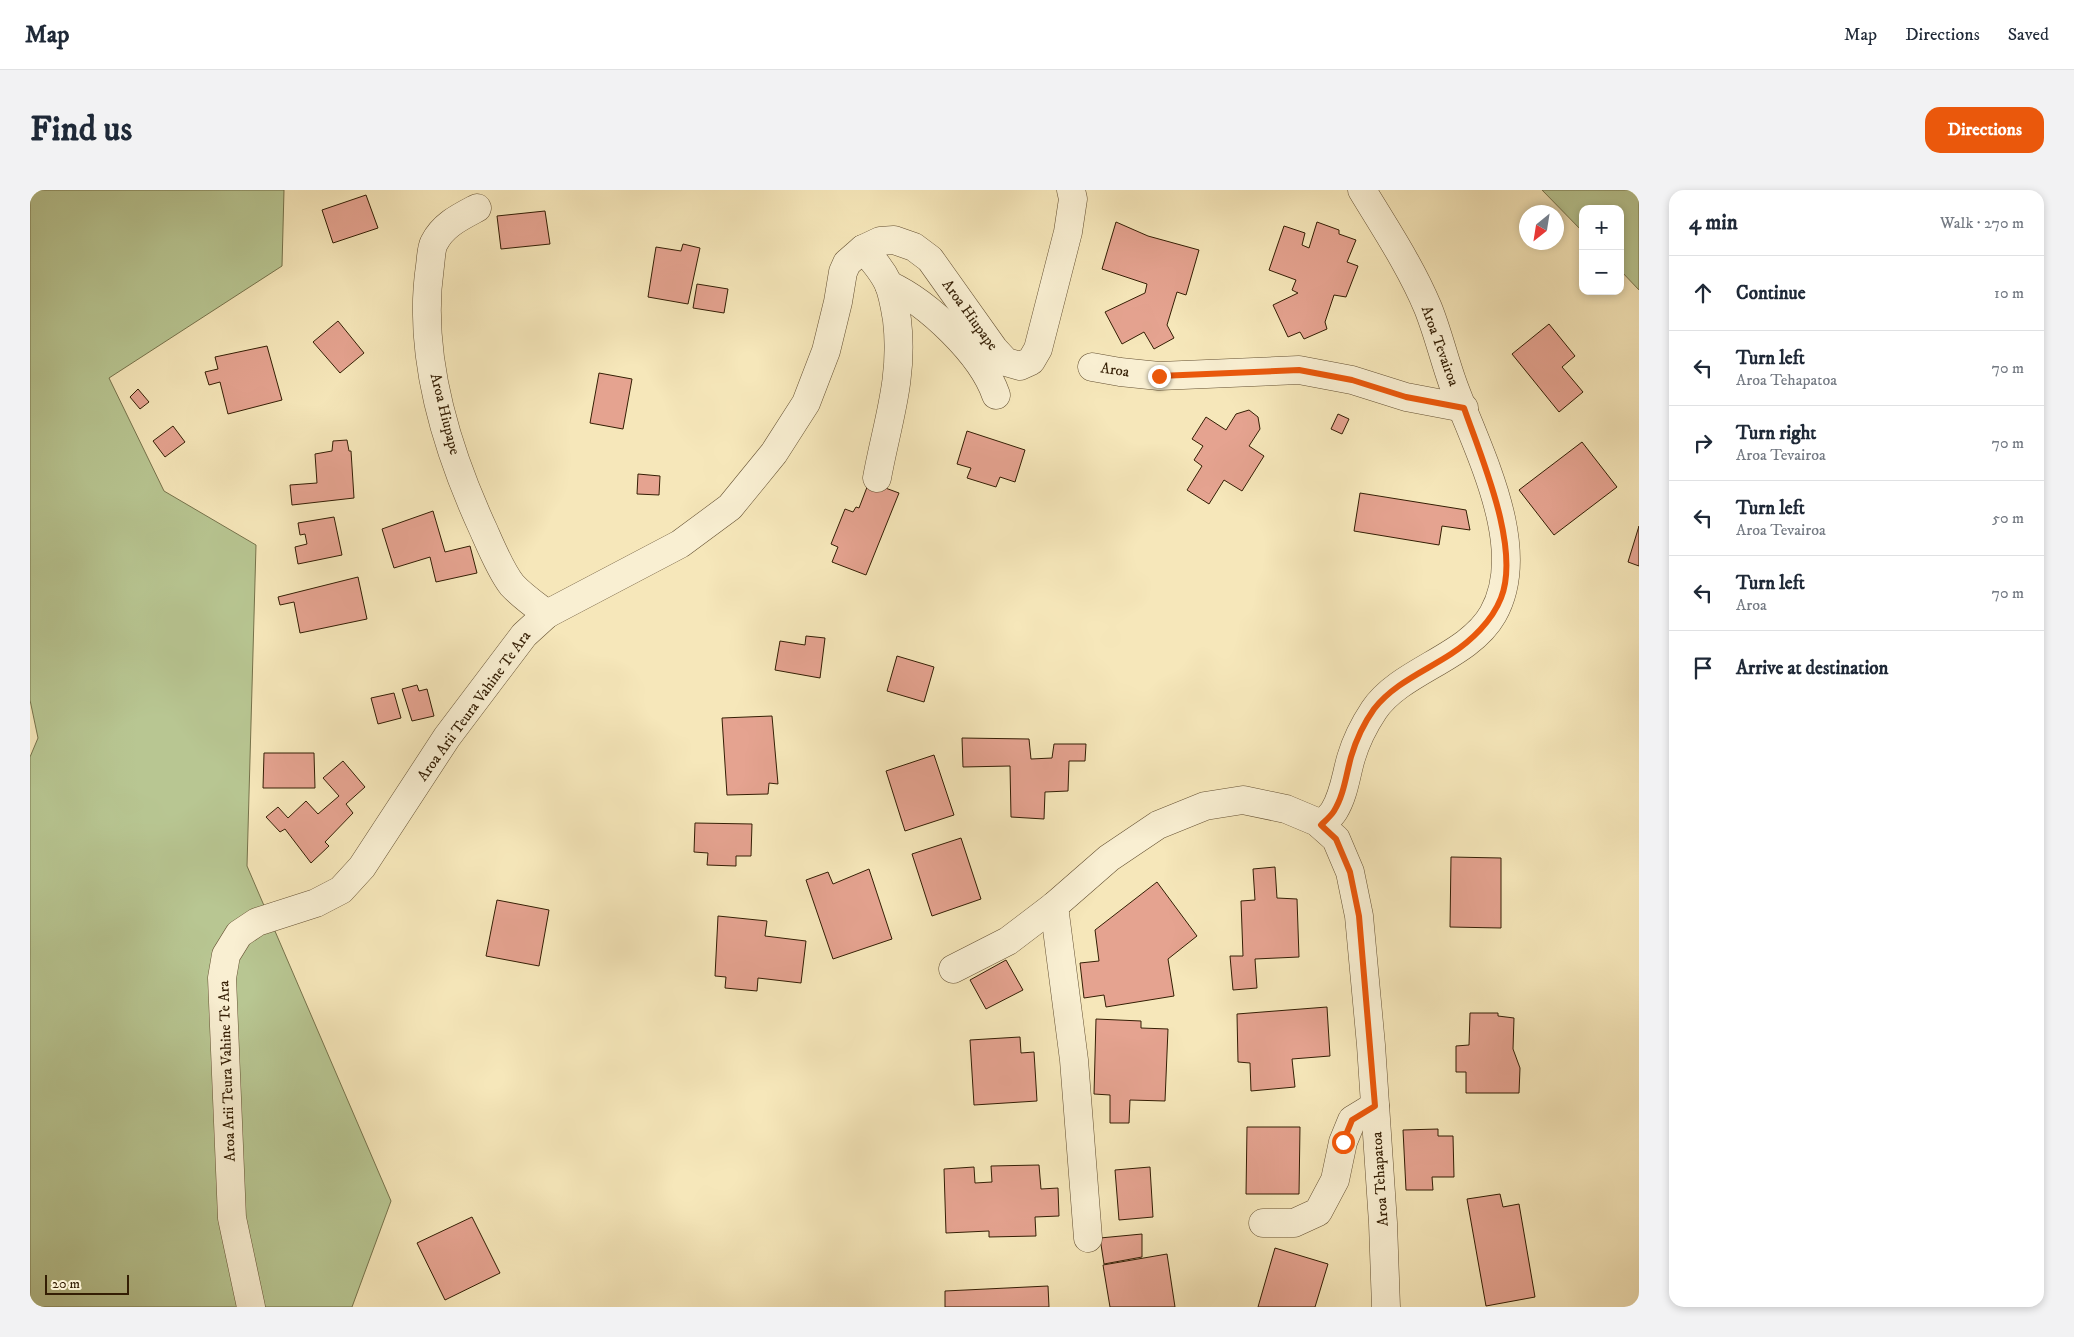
<!DOCTYPE html>
<meta charset="utf-8">
<style>
:root{--surface:#fff;--page:#f2f2f3;--text:#1f2937;--muted:#747a83;--line:#e0e1e3;--accent:#ea580c}
body{margin:0;font-family:"IM FELL DW Pica",serif;background:var(--page);color:var(--text)}
.controls{position:absolute;right:15px;top:15px;display:grid;overflow:hidden;border-radius:10px;box-shadow:0 2px 8px #0003}
.controls button{width:45px;height:45px;display:grid;place-items:center;padding:0;border:0;border-bottom:1px solid var(--line);background:var(--surface);color:var(--text);font:25px sans-serif}
.compass{position:absolute;left:1489px;top:15px;width:45px;height:45px;border-radius:50%;background:var(--surface);box-shadow:0 2px 8px #0003;rotate:210deg}
.scale{position:absolute;left:15px;bottom:12px;width:84px;box-sizing:border-box;padding-left:5px;border:2px solid #341e04;border-top:0;font-size:14px;line-height:18px;white-space:nowrap;color:#341e04;-webkit-text-stroke:4px #f9efd2;paint-order:stroke}
.stop{position:absolute;width:15px;height:15px;margin:-11px;border:4px solid #ea580c;border-radius:50%;background:#fff}
.stop.end{background:#ea580c;border-color:#fff;box-shadow:0 1px 5px #0008}
.list{margin:0;padding:0;list-style:none}
h2{display:flex;justify-content:space-between;align-items:center;height:65px;margin:0;padding:0 20px;font-size:21px}
h2 small{font-size:16px;font-weight:400;color:var(--muted)}
.list li{display:grid;grid-template-columns:32px 1fr auto;gap:15px;align-items:center;box-sizing:border-box;height:75px;padding:0 20px;border-top:1px solid var(--line)}
.list b{display:block;font-size:19px;white-space:nowrap}
.list p{margin:0;font-size:16px;white-space:nowrap;color:var(--muted)}
.list em{font-size:16px;font-style:normal;color:var(--muted)}
.icon{flex:none;width:28px;height:28px;fill:none;stroke:currentColor;stroke-width:2;stroke-linecap:round;stroke-linejoin:round}
.map{position:relative;flex:none;width:1609px;height:1117px;overflow:hidden;border-radius:15px}
header{display:flex;align-items:center;gap:30px;box-sizing:border-box;height:70px;padding:0 25px;background:var(--surface);border-bottom:1px solid var(--line)}
header strong{font-size:24px}
nav{display:flex;gap:28px;margin-inline-start:auto;font-size:18px}
.intro{display:flex;align-items:center;justify-content:space-between;box-sizing:border-box;height:120px;padding:0 30px}
h1{margin:0;font-size:35px}
.button{padding:12px 22px;border-radius:15px;background:var(--accent);color:#fff;font-size:18px;font-weight:700}
main{display:flex;gap:30px;padding:0 30px}
aside{flex:1;background:var(--surface);border-radius:15px;box-shadow:0 2px 8px #0003}
.map>svg:first-child{display:block}
</style>
<header>
<strong>Map</strong>
<nav><a>Map</a><a>Directions</a><a>Saved</a></nav>
</header>
<div class="intro"><h1>Find us</h1><a class="button">Directions</a></div>
<main>
<div class="map">
<svg width="1609" height="1117" viewBox="0 0 1609 1117">
<rect width="100%" height="100%" fill="#f6e7ba"/>
<filter id="stains"><feTurbulence type="fractalNoise" baseFrequency=".004" numOctaves="4"/><feColorMatrix values="0 0 0 0 .2 0 0 0 0 .09 0 0 0 0 .02 0 0 0 .5 -.17"/></filter>
<radialGradient id="worn" r=".72"><stop offset=".6" stop-color="#630" stop-opacity="0"/><stop offset="1" stop-color="#630" stop-opacity=".3"/></radialGradient>
<g fill="#b8c692" stroke="#76724b">
<path d="M0,0H254L252,76L79,188L134,301L226,355L217,676L361,1011L322,1117H0V567L8,548L0,510Z"/>
<path d="M1512,0H1609V100L1590,80V19H1553V42Z"/>
</g>
<g fill="#e5a390" stroke="#341e04">
<path d="M336,5L348,38L303,53L292,20Z"/>
<path d="M515,21L520,54L471,59L467,26Z"/>
<path d="M1086,32L1118,46L1169,60L1156,105L1147,102L1137,135L1144,148L1124,159L1114,142L1092,154L1075,122L1115,103L1117,94L1072,79Z"/>
<path d="M1287,32L1309,40V44L1326,50L1317,72L1328,76L1316,107L1304,105L1295,132L1297,139L1274,149L1270,142L1258,147L1243,115L1268,103L1262,100L1266,90L1239,80L1254,36L1275,43L1272,55L1279,58Z"/>
<path d="M653,54L670,58L658,114L618,107L626,57L651,61Z"/>
<path d="M667,94L698,99L694,123L663,118Z"/>
<path d="M308,131L334,163L310,183L283,152Z"/>
<path d="M1519,134L1545,166L1532,177L1553,202L1529,222L1482,164Z"/>
<path d="M237,156L252,210L198,224L190,192L179,195L175,182L188,179L185,167Z"/>
<path d="M569,183L602,189L593,239L560,233Z"/>
<path d="M108,199L119,212L110,219L100,207Z"/>
<path d="M1219,220L1228,227L1230,239L1219,256L1234,266L1212,301L1194,290L1179,314L1157,300L1172,276L1164,270L1173,256L1162,249L1176,227L1196,240L1206,224Z"/>
<path d="M1308,224L1319,229L1312,244L1301,239Z"/>
<path d="M143,236L155,252L135,267L123,251Z"/>
<path d="M937,241L995,260L985,292L970,287L966,297L937,288L941,278L927,274Z"/>
<path d="M317,250L319,261H321L324,308L262,315L260,295L287,293L285,264L302,261L303,251Z"/>
<path d="M1552,252L1587,297L1524,345L1489,300Z"/>
<path d="M608,284L630,286L629,305L607,304Z"/>
<path d="M839,292L869,303L836,385L802,372L808,357L801,354L815,319L823,322L826,317L829,318Z"/>
<path d="M1330,303L1436,320L1440,340L1412,336L1409,355L1324,341Z"/>
<path d="M403,321L415,362L440,356L447,383L406,392L400,367L364,378L352,339Z"/>
<path d="M304,327L312,365L268,374L265,357L277,354L275,344L270,345L268,333Z"/>
<path d="M1609,336V376L1598,372Z"/>
<path d="M328,387L337,429L270,443L264,412L250,415L248,407Z"/>
<path d="M776,446L795,448L790,488L745,480L750,451L775,455Z"/>
<path d="M867,466L904,477L894,512L857,501Z"/>
<path d="M387,495L389,501L397,499L404,526L382,531L372,499Z"/>
<path d="M364,503L371,528L348,534L341,508Z"/>
<path d="M742,526L748,594L739,593L738,604L697,605L692,528Z"/>
<path d="M932,548L999,549L1001,569L1022,568L1024,554H1056L1055,571H1039L1038,601L1015,602L1014,629L981,627L980,576L933,577Z"/>
<path d="M234,563H284L285,598H233Z"/>
<path d="M904,565L924,625L875,641L856,581Z"/>
<path d="M313,571L335,597L316,614L323,623L295,652L299,656L281,673L255,639L250,642L236,627L248,617L258,628L276,611L288,624L309,606L293,588Z"/>
<path d="M665,633L722,634L721,666H706V676L677,675L678,663L664,662Z"/>
<path d="M931,648L951,709L902,726L882,664Z"/>
<path d="M1421,667L1471,668V738L1420,737Z"/>
<path d="M1245,677L1247,708L1267,709L1269,767L1225,769L1227,798L1203,800L1200,766H1213L1211,711L1225,710L1223,679Z"/>
<path d="M839,679L862,749L803,769L776,690L798,682L803,694Z"/>
<path d="M1127,692L1167,746L1138,769L1144,806L1076,817L1074,805L1054,808L1050,773L1069,771L1065,740Z"/>
<path d="M467,710L519,720L509,776L456,766Z"/>
<path d="M688,726L737,731L735,746L776,751L771,793L728,788L727,801L695,798L696,787L685,786Z"/>
<path d="M976,770L993,800L956,819L940,790Z"/>
<path d="M1297,817L1300,866L1262,869L1265,897L1221,901L1220,873L1208,872L1207,824Z"/>
<path d="M1440,823H1468V826L1484,828L1483,859L1490,878L1489,903H1436V882H1426V856L1439,855Z"/>
<path d="M1066,829L1111,831V838L1138,839L1135,911L1100,910L1099,933H1080V905L1064,904Z"/>
<path d="M990,847L991,863L1004,862L1007,911L944,915L940,850Z"/>
<path d="M1217,937H1270L1269,1004H1216Z"/>
<path d="M1408,939V946H1423L1424,987H1402L1403,1000H1376L1373,940Z"/>
<path d="M1009,975L1011,999L1028,998L1029,1026L1005,1027L1006,1046L959,1047V1041L916,1043L914,979L944,977L945,993L962,992L961,976Z"/>
<path d="M1120,977L1123,1027L1089,1030L1085,980Z"/>
<path d="M1470,1004L1473,1017L1489,1014L1505,1107L1456,1116L1437,1009Z"/>
<path d="M442,1027L470,1083L415,1110L387,1053Z"/>
<path d="M1112,1044V1067L1074,1074L1070,1048Z"/>
<path d="M1245,1058L1298,1074L1285,1117H1228Z"/>
<path d="M1137,1064L1145,1117H1080L1073,1075Z"/>
<path d="M1018,1096L1019,1117H915V1101Z"/>
</g>
<g fill="none" stroke-linecap="round" stroke-linejoin="round">
<defs>
<g id="minor">
<path d="M447,18C430,27 413,35 404,53C401,59 401,69 400,76C387,164 417,261 454,341C461,357 471,381 482,395C492,406 505,415 517,424"/>
<path d="M833,59C843,70 852,80 858,93C863,104 865,118 867,130C874,188 857,233 847,288"/>
<path d="M859,95C898,113 952,164 966,205"/>
<path d="M1062,177L1090,182L1129,186L1269,180L1322,190L1376,207L1434,218"/>
<path d="M1291,635C1295,631 1301,626 1304,621C1314,605 1316,585 1321,568C1326,551 1334,535 1344,520C1371,480 1438,468 1463,424C1501,357 1446,258 1423,194C1414,169 1408,143 1398,118C1381,77 1355,38 1332,0"/>
<path d="M1024,716L1044,870L1058,1048"/>
<path d="M923,779L978,751L1024,716L1079,668L1128,635L1175,616L1213,610L1256,619L1287,632L1306,649L1320,682L1329,726L1341,855L1353,1033L1356,1117"/>
<path d="M1233,1033H1264L1288,1022L1305,990L1313,952L1322,930L1345,916"/>
<path d="M221,1117L202,1028L192,788L196,765L209,744L227,732L286,713L311,700L332,677L417,547L494,445L517,424L650,354L700,317L744,263L776,213L796,161L808,112L813,82L817,73L833,59L850,51L864,50L884,57L900,69L964,159L976,172L990,176L1001,171L1008,159L1038,42L1043,9L1041,0"/>
</g>
</defs>
<use href="#minor" stroke="#645032" stroke-width="29"/>
<use href="#minor" stroke="#f9efd2" stroke-width="28"/>
</g>
<g fill="none" stroke-linecap="round" stroke-linejoin="round">
<path stroke="#ea580c" stroke-width="6" d="M1129,186L1269,180L1322,190L1376,207L1434,218C1451,267 1491,358 1471,408C1462,431 1441,451 1421,464C1395,481 1363,494 1344,519C1334,533 1326,550 1321,567C1316,585 1314,605 1304,621C1301,626 1295,631 1291,635L1306,649L1320,682L1329,726L1345,916L1322,930L1313,952"/>
</g>
<g text-anchor="middle" dominant-baseline="central" stroke-width="5" stroke-linejoin="round" paint-order="stroke">
<g font-size="15" fill="#341e04" stroke="#f9efd2">
<text transform="translate(940 125) rotate(54)">Aroa Hiupape</text>
<text transform="translate(1410 156) rotate(70)">Aroa Tevairoa</text>
<text transform="translate(1085 180) rotate(9)">Aroa</text>
<text transform="translate(415 224) rotate(76)">Aroa Hiupape</text>
<text transform="translate(444 516) rotate(-54)">Aroa Arii Teura Vahine Te Ara</text>
<text transform="translate(197 881) rotate(-92)">Aroa Arii Teura Vahine Te Ara</text>
<text transform="translate(1350 989) rotate(-94)">Aroa Tehapatoa</text>
</g>
</g>
<rect width="100%" height="100%" filter="url(#stains)"/>
<rect width="100%" height="100%" fill="url(#worn)"/>
</svg>
<div class="controls">
<button>+</button>
<button>−</button>
</div>
<svg class="compass" viewBox="-18 -18 36 36"><path d="M0-13l5 13h-10z" fill="#e53935"/><path d="M0 13l5-13h-10z" fill="#747a83"/></svg>
<div class="scale">20 m</div>
<div class="stop" style="left:1313px;top:952px"></div>
<div class="stop end" style="left:1129px;top:186px"></div>
</div>
<aside>
<h2>4 min<small>Walk · 270 m</small></h2>
<ul class="list">
<li><svg class="icon" aria-label="ahead" viewBox="0 0 24 24"><path d="M12 20V5M6 11l6-6 6 6"/></svg><div><b>Continue</b></div><em>10 m</em></li>
<li><svg class="icon" aria-label="left" viewBox="0 0 24 24"><path d="M17 20v-9H6M10 6l-5 5 5 5"/></svg><div><b>Turn left</b><p>Aroa Tehapatoa</p></div><em>70 m</em></li>
<li><svg class="icon" aria-label="right" viewBox="0 0 24 24"><path d="M7 20v-9h11M14 6l5 5-5 5"/></svg><div><b>Turn right</b><p>Aroa Tevairoa</p></div><em>70 m</em></li>
<li><svg class="icon" aria-label="left" viewBox="0 0 24 24"><path d="M17 20v-9H6M10 6l-5 5 5 5"/></svg><div><b>Turn left</b><p>Aroa Tevairoa</p></div><em>50 m</em></li>
<li><svg class="icon" aria-label="left" viewBox="0 0 24 24"><path d="M17 20v-9H6M10 6l-5 5 5 5"/></svg><div><b>Turn left</b><p>Aroa</p></div><em>70 m</em></li>
<li><svg class="icon" aria-label="arrive" viewBox="0 0 24 24"><path d="M6 21V4h12l-3 4 3 4H6"/></svg><div><b>Arrive at destination</b></div></li>
</ul>
</aside>
</main>
